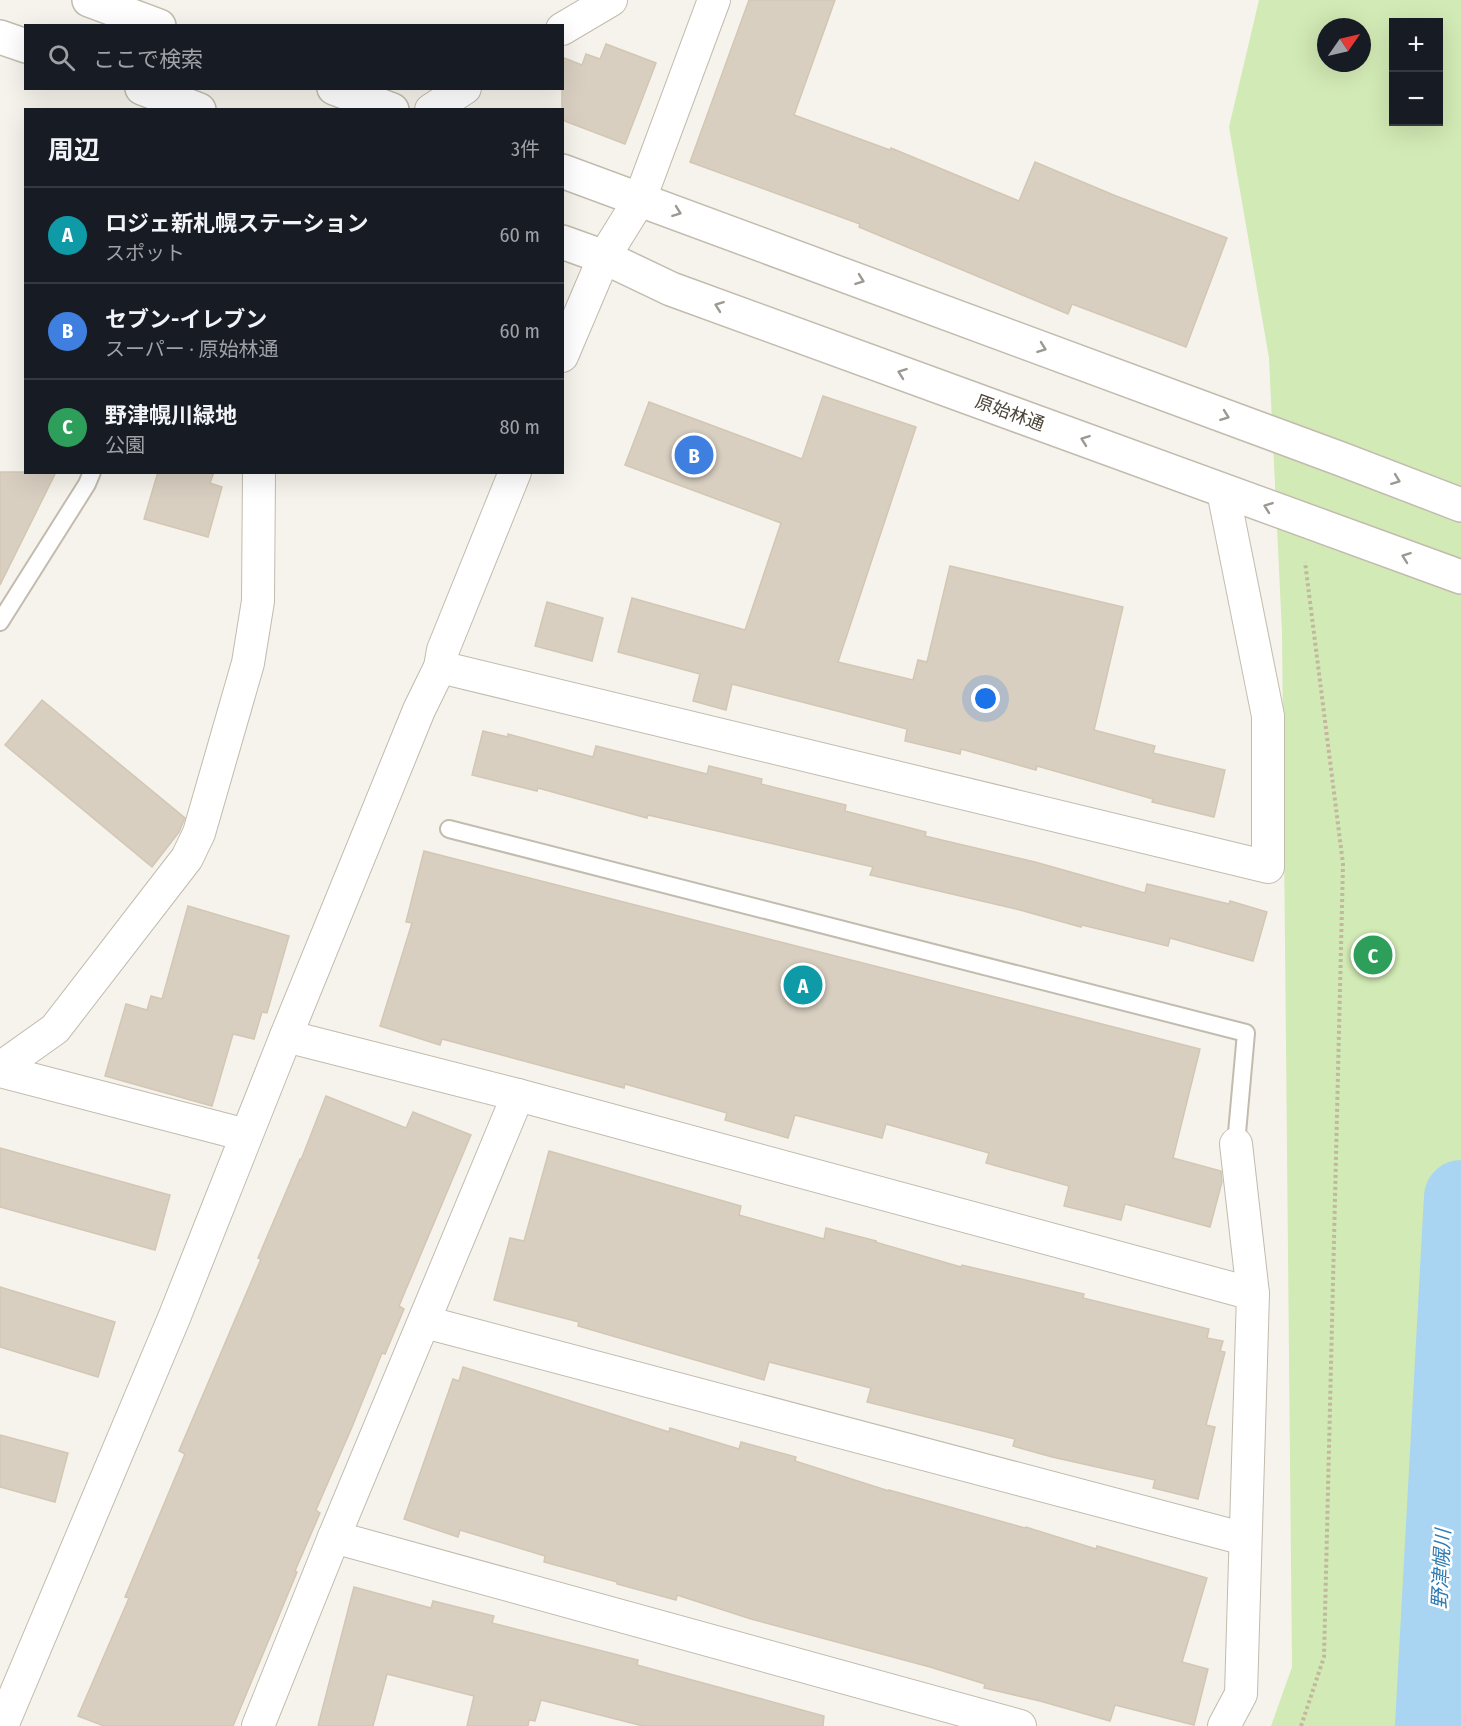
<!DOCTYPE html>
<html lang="ja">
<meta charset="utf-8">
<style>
:root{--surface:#171b24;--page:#242831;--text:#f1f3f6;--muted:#9ea1a6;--line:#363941;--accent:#fc3f1d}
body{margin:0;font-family:"Fira Sans Condensed","Noto Sans JP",sans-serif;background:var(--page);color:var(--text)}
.controls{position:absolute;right:18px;top:18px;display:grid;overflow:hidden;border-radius:0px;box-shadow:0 6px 24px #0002}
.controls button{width:54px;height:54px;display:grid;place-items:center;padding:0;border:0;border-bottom:2px solid var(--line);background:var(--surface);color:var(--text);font:30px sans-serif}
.compass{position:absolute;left:1317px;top:18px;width:54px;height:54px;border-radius:50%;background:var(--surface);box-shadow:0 6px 24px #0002;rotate:56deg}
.you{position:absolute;left:986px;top:699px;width:21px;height:21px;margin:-15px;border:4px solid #fff;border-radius:50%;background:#1a73e8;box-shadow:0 0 0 9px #1a73e833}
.badge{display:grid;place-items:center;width:39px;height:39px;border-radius:50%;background:var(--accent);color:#fff;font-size:20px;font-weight:700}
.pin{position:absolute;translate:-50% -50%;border:3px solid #fff;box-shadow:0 2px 6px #0006}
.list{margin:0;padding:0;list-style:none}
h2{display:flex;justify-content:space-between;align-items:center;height:78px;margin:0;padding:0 24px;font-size:26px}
h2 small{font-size:20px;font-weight:400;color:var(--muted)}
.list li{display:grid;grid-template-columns:39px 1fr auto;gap:18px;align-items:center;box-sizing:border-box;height:96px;padding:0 24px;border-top:2px solid var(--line)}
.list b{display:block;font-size:22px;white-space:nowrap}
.list p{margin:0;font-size:20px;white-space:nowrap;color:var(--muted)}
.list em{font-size:20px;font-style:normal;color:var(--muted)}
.icon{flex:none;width:33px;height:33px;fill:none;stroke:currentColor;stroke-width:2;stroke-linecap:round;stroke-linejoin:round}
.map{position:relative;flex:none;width:1461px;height:1726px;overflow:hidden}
.search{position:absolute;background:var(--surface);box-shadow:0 6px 24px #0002;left:24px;top:24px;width:540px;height:66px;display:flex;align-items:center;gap:15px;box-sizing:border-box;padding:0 21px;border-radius:0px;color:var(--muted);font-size:22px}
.panel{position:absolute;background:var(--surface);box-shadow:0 6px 24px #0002;left:24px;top:108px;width:540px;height:366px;border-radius:0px}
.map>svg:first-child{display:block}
</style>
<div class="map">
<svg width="1461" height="1726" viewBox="0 0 1461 1726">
<rect width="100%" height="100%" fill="#f6f3ec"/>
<path fill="#d2eab5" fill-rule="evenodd" d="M1259,0H1461V1726H1271L1292,1667L1282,633L1269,358L1229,127ZM1394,22H1438V122H1394ZM1326,27H1362V63H1326Z"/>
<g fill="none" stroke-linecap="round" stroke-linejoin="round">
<path stroke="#a9d4f2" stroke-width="74" d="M1432,1726L1461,1197"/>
</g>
<g fill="#d8cfc1" stroke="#d3c7b4" stroke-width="1.5">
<path d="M749,0H835L794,115L890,150L891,148L1019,201L1035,162L1116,196L1227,238L1186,347L1072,304L1068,314L859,227L860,224L690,162Z"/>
<path d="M606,44L656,63L625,144L562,120V57L582,65L586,54L600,59Z"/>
<path d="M823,396L916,427L838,662L913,680L918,660L927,662L950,566L1123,607L1094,730L1155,746L1153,753L1225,770L1214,817L1152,802L1153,799L1037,766L1036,770L961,749L960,754L905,741L907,729L732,684L726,710L693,701L700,674L618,652L632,598L745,630L781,523L625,465L649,402L802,459Z"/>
<path d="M0,472H56L0,585Z"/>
<path d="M158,472H214L210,483L222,487L208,537L144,519Z"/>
<path d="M547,602L603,618L592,661L535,646Z"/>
<path d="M42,700L185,818L179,832L152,867L5,745Z"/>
<path d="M483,731L508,737V734L593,757L596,746L707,774L709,766L762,779L761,784L846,805L845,811L926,832L925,836L1035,862L1145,893L1147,884L1229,904L1230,901L1267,912L1253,961L1170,938L1168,946L1082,925L1081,927L1020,910L870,875L873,867L648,815L647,818L538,788L537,791L472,775Z"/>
<path d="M424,851L1200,1049L1173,1158L1221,1171L1222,1182L1210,1227L1125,1204L1121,1220L1064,1206L1069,1186L986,1163L989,1153L886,1124L882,1138L795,1115L788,1138L725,1120L727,1113L625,1084L624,1088L442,1039L440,1045L380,1026L412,923L406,922Z"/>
<path d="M188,906L289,936L267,1013L262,1012L254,1039L233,1034L212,1106L105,1076L126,1004L147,1010L151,996L162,999Z"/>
<path d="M326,1096L406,1128L413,1112L471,1135L399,1306L404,1309L385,1354L382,1353L352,1427L316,1510L320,1513L295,1571L297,1572L233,1726H104L78,1716L129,1598L125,1597L185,1454L179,1451L261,1259L258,1258L300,1159L301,1160Z"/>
<path d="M0,1148L170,1195L155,1250L0,1207Z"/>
<path d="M549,1151L741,1206L739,1215L824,1239L826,1228L876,1241L875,1242L961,1267L962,1265L1084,1294L1083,1298L1209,1329L1207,1338L1223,1341L1220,1351L1225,1352L1206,1425L1215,1427L1198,1499L1153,1488L1155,1480L1052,1457L1013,1446L1015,1439L867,1402L871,1388L769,1362L764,1380L578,1326L579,1322L494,1300L510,1238L524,1241Z"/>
<path d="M0,1287L115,1322L98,1377L0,1347Z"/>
<path d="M463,1367L669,1432L670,1428L739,1449L741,1442L796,1457L795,1461L889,1491V1490L1025,1528L1026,1527L1096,1549L1097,1546L1207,1578L1182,1662L1208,1669L1194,1725L1115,1705L1110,1721L1040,1701L984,1688L985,1684L930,1667L751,1619L677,1595L676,1600L617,1584V1582L544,1562L545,1556L460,1530L458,1537L404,1519L453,1379L459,1381Z"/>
<path d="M0,1435L68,1453L55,1502L0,1487Z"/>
<path d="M354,1587L431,1608L433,1601L494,1616L492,1623L638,1660L637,1665L824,1716L823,1726H643L541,1700L535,1721L529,1720L528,1726H467L474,1696L387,1674L373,1726H318Z"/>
</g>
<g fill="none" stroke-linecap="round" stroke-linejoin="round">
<defs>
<g id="service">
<path d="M0,622L87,484L92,472"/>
<path d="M449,829L1246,1033L1236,1144"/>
</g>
<g id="minor">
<path d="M562,29L611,0"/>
<path d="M431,110L465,88"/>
<path d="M562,356L604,257L640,199L714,0"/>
<path d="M440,667L1268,867V716L1223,491"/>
<path d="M286,1036L518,1095L1253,1294"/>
<path d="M0,1068L55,1029L187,858L199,833L248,663L258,601L259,472"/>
<path d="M0,1071L246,1135"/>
<path d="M425,1322L1245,1539"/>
<path d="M334,1537L1020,1726"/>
<path d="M2,1726L174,1318L286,1036L419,710L440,667L443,650L515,472"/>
<path d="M258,1726L334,1537L518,1095"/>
<path d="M1224,1726L1241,1694L1253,1294L1236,1144"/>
</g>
<g id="tertiary">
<path d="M89,0L159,26"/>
<path d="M0,37L26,46"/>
<path d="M142,88L199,110"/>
<path d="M334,88L392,110"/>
<path d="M562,171L1341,459L1461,505"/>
<path d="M562,242L604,257L671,289L1461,577"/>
</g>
</defs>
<use href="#service" stroke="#c2bbae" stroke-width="20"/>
<use href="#minor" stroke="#c2bbae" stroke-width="34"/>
<use href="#tertiary" stroke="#c2bbae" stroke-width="36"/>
<path stroke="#c4b79f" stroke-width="4" stroke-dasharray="3 3" stroke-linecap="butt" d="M1301,1726L1324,1657L1343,864L1305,562"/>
<use href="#service" stroke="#fff" stroke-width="16"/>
<use href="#minor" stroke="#fff" stroke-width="32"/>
<use href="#tertiary" stroke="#fff" stroke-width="33"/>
</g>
<defs><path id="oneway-chevron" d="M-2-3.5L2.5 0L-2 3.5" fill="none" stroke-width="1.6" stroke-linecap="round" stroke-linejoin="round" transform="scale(1.5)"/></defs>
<g stroke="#9c9892">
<use href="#oneway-chevron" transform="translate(677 212) rotate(20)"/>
<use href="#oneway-chevron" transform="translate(860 280) rotate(20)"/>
<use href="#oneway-chevron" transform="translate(719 306) rotate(-160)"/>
<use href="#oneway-chevron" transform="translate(1042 348) rotate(20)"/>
<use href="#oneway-chevron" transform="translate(902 373) rotate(-160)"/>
<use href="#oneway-chevron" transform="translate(1225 416) rotate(20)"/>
<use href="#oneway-chevron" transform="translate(1085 440) rotate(-160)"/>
<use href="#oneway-chevron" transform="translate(1396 480) rotate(21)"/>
<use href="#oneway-chevron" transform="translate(1268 507) rotate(-160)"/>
<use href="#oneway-chevron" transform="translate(1406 557) rotate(-160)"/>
</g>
<g text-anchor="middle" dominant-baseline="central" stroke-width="5" stroke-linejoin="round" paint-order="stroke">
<g font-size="18" fill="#4b4439" stroke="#fff">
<text transform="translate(1010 413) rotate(20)">原始林通</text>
</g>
<g font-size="20" font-style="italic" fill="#2e7ab2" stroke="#fff">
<text transform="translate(1441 1569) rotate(-87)">野津幌川</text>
</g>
</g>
</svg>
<div class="controls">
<button>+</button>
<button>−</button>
</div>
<svg class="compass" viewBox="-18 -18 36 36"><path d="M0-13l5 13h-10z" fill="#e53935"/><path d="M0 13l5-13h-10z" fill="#9ea1a6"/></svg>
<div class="you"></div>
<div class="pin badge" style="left:803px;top:985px;background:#0f9aa8">A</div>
<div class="pin badge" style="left:694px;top:455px;background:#3f7fe0">B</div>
<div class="pin badge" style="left:1373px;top:955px;background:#2e9e5b">C</div>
<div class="search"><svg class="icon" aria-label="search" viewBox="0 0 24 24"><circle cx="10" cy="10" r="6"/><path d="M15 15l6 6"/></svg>ここで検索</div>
<section class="panel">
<h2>周辺<small>3件</small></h2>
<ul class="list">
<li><span class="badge" style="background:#0f9aa8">A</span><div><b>ロジェ新札幌ステーション</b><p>スポット</p></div><em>60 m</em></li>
<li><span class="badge" style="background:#3f7fe0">B</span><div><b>セブン-イレブン</b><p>スーパー · 原始林通</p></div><em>60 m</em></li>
<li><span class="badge" style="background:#2e9e5b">C</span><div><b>野津幌川緑地</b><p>公園</p></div><em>80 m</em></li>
</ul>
</section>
</div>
